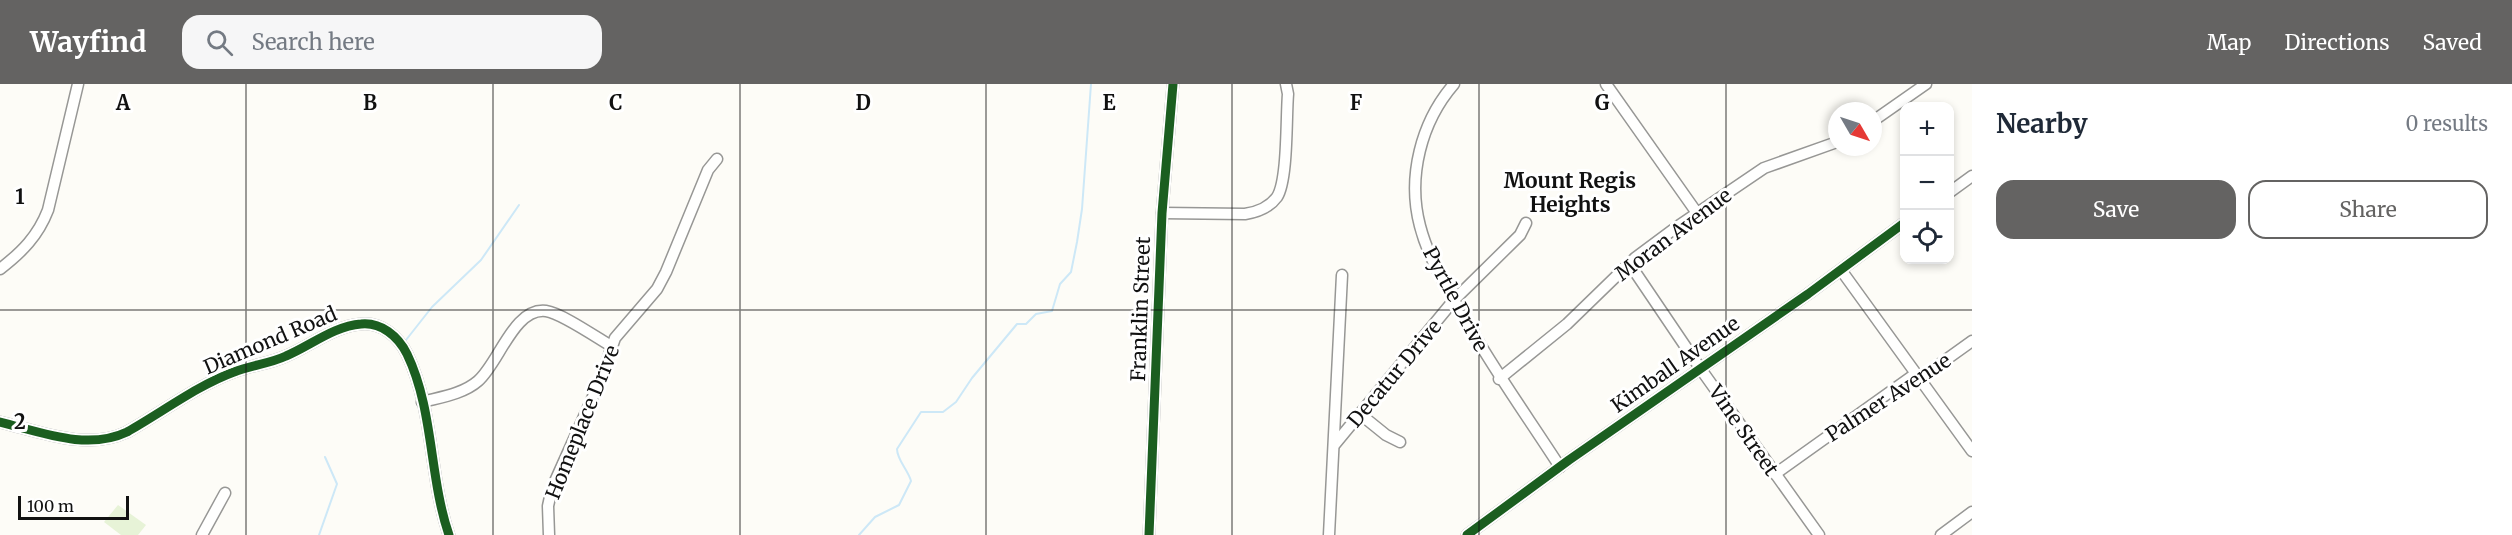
<!DOCTYPE html>
<meta charset="utf-8">
<style>
:root{--surface:#fff;--page:#f6f6f7;--text:#1f2937;--muted:#747a83;--line:#e0e1e3;--accent:#646362}
body{margin:0;font-family:Merriweather,serif;background:var(--page);color:var(--text)}
.controls{position:absolute;right:18px;top:18px;display:grid;overflow:hidden;border-radius:12px;box-shadow:0 3px 9px #0003}
.controls button{width:54px;height:54px;display:grid;place-items:center;padding:0;border:0;border-bottom:2px solid var(--line);background:var(--surface);color:var(--text);font:30px sans-serif}
.compass{position:absolute;left:1828px;top:18px;width:54px;height:54px;border-radius:50%;background:var(--surface);box-shadow:0 3px 9px #0003;rotate:129deg}
.scale{position:absolute;left:18px;bottom:15px;width:111px;box-sizing:border-box;padding-left:6px;border:3px solid #111;border-top:0;font-size:16px;line-height:21px;white-space:nowrap;color:#111;-webkit-text-stroke:4px #fff;paint-order:stroke}
.list{margin:0;padding:0;list-style:none}
h2{display:flex;justify-content:space-between;align-items:center;height:78px;margin:0;padding:0 24px;font-size:26px}
h2 small{font-size:20px;font-weight:400;color:var(--muted)}
.actions{display:flex;gap:12px;padding:18px 24px}
.actions a{flex:1;padding:14px 0;border:2px solid var(--accent);border-radius:18px;text-align:center;font-size:21px;color:var(--accent)}
.actions .main{background:var(--accent);color:#fff}
.icon{flex:none;width:33px;height:33px;fill:none;stroke:currentColor;stroke-width:2;stroke-linecap:round;stroke-linejoin:round}
.map{position:relative;flex:none;width:1972px;height:451px;overflow:hidden}
header{display:flex;align-items:center;gap:36px;box-sizing:border-box;height:84px;padding:0 30px;background:var(--accent);color:#fff}
header strong{font-size:28px}
nav{display:flex;gap:33px;margin-inline-start:auto;font-size:21px}
.search{width:420px;height:54px;background:var(--page);display:flex;align-items:center;gap:15px;box-sizing:border-box;padding:0 21px;border-radius:18px;color:var(--muted);font-size:22px}
main{display:flex}
aside{flex:1;background:var(--surface)}
.map>svg:first-child{display:block}
</style>
<header>
<strong>Wayfind</strong>
<div class="search"><svg class="icon" aria-label="search" viewBox="0 0 24 24"><circle cx="10" cy="10" r="6"/><path d="M15 15l6 6"/></svg>Search here</div>
<nav><a>Map</a><a>Directions</a><a>Saved</a></nav>
</header>
<main>
<div class="map">
<svg width="1972" height="451" viewBox="0 0 1972 451">
<rect width="100%" height="100%" fill="#fdfcf7"/>
<path fill="#e7f3d7" d="M118,421L146,441L138,451H121L104,438Z"/>
<g fill="none" stroke-linecap="round" stroke-linejoin="round">
<g stroke="#cde8f7" stroke-width="2">
<path d="M406,256L432,223L481,176L519,121"/>
<path d="M319,451L337,400L325,373"/>
<path d="M859,451L875,433L899,421L911,397C908,386 897,376 897,365L921,328H943L956,318L972,294L1017,240H1026L1036,230L1052,227L1060,200L1071,188L1077,158L1082,125L1091,0"/>
</g>
<defs>
<g id="minor">
<path d="M1454,0C1421,38 1407,93 1420,142C1429,177 1450,209 1468,240C1496,289 1529,335 1560,383"/>
<path d="M1606,0L1697,129"/>
<path d="M1873,37L1926,0"/>
<path d="M1950,108L1972,92"/>
<path d="M1162,129L1245,130C1258,128 1269,124 1277,113C1288,96 1286,33 1288,10L1286,0"/>
<path d="M1629,179L1700,284L1819,451"/>
<path d="M0,185C22,168 38,152 48,126L78,0"/>
<path d="M1841,186L1972,367"/>
<path d="M1499,295L1567,240L1635,174L1674,145L1764,84L1837,58"/>
<path d="M422,318C441,313 463,310 478,297C499,279 514,223 546,227C561,229 596,253 611,262"/>
<path d="M1360,330L1386,351L1400,358"/>
<path d="M0,338C41,348 87,367 127,348C161,329 198,301 234,288C251,281 269,280 286,272C310,262 334,242 361,240C381,238 398,252 407,270C434,326 429,393 449,451"/>
<path d="M1335,360L1454,216L1520,151L1526,139"/>
<path d="M1775,390L1911,293L1926,290L1972,257"/>
<path d="M202,451L225,409"/>
<path d="M549,451L548,422L552,404L600,297L615,254L657,205L666,188L708,86L717,75"/>
<path d="M1149,451L1162,129L1173,0"/>
<path d="M1329,451L1342,191"/>
<path d="M1467,451L1569,376L1808,210L1904,139"/>
<path d="M1941,451L1972,428"/>
</g>
</defs>
<use href="#minor" stroke="#979795" stroke-width="13"/>
<use href="#minor" stroke="#fffffe" stroke-width="10"/>
<defs>
<g id="cycleway">
<path d="M0,338C41,348 87,367 127,348C161,329 198,301 234,288C251,281 269,280 286,272C310,262 334,242 361,240C381,238 398,252 407,270C434,326 429,393 449,451"/>
<path d="M1149,451L1162,129L1173,0"/>
<path d="M1467,451L1569,376L1808,210L1904,139"/>
</g>
</defs>
<use href="#cycleway" stroke="#fff" stroke-width="13"/>
<use href="#cycleway" stroke="#1b5e20" stroke-width="9"/>
</g>
<path fill="none" stroke="#111" stroke-width="1.5" stroke-opacity="0.55" d="M246,0V451M493,0V451M740,0V451M986,0V451M1232,0V451M1479,0V451M1726,0V451M0,226H1972"/>
<g text-anchor="middle" dominant-baseline="central" stroke-width="6" stroke-linejoin="round" paint-order="stroke">
<g font-size="20" fill="#111" stroke="#fff">
<text transform="translate(1673 150) rotate(-37)">Moran Avenue</text>
<text transform="translate(1456 215) rotate(62)">Pyrtle Drive</text>
<text transform="translate(1140 225) rotate(-88)">Franklin Street</text>
<text transform="translate(270 256) rotate(-23)">Diamond Road</text>
<text transform="translate(1675 280) rotate(-35)">Kimball Avenue</text>
<text transform="translate(1394 289) rotate(-50)">Decatur Drive</text>
<text transform="translate(1888 313) rotate(-33)">Palmer Avenue</text>
<text transform="translate(582 338) rotate(-68)">Homeplace Drive</text>
<text transform="translate(1744 346) rotate(55)">Vine Street</text>
</g>
<g font-size="21" font-weight="bold" fill="#111" stroke="#fff">
<text x="1570" y="96">Mount Regis<tspan x="1570" dy="24">Heights</tspan></text>
</g>
</g>
<g font-size="20" text-anchor="middle" font-weight="bold" fill="#111" stroke="#fff" stroke-width="6" stroke-linejoin="round" paint-order="stroke">
<text x="123" y="26">A</text>
<text x="370" y="26">B</text>
<text x="616" y="26">C</text>
<text x="863" y="26">D</text>
<text x="1109" y="26">E</text>
<text x="1356" y="26">F</text>
<text x="1602" y="26">G</text>
<text x="20" y="120">1</text>
<text x="20" y="345">2</text>
</g>
</svg>
<div class="controls">
<button>+</button>
<button>−</button>
<button><svg class="icon" aria-label="locate" viewBox="0 0 24 24"><circle cx="12" cy="12" r="6"/><path d="M12 2v4M12 18v4M2 12h4M18 12h4"/></svg></button>
</div>
<svg class="compass" viewBox="-18 -18 36 36"><path d="M0-13l5 13h-10z" fill="#e53935"/><path d="M0 13l5-13h-10z" fill="#747a83"/></svg>
<div class="scale">100 m</div>
</div>
<aside>
<h2>Nearby<small>0 results</small></h2>
<ul class="list">
</ul>
<div class="actions"><a class="main">Save</a><a>Share</a></div>
</aside>
</main>
